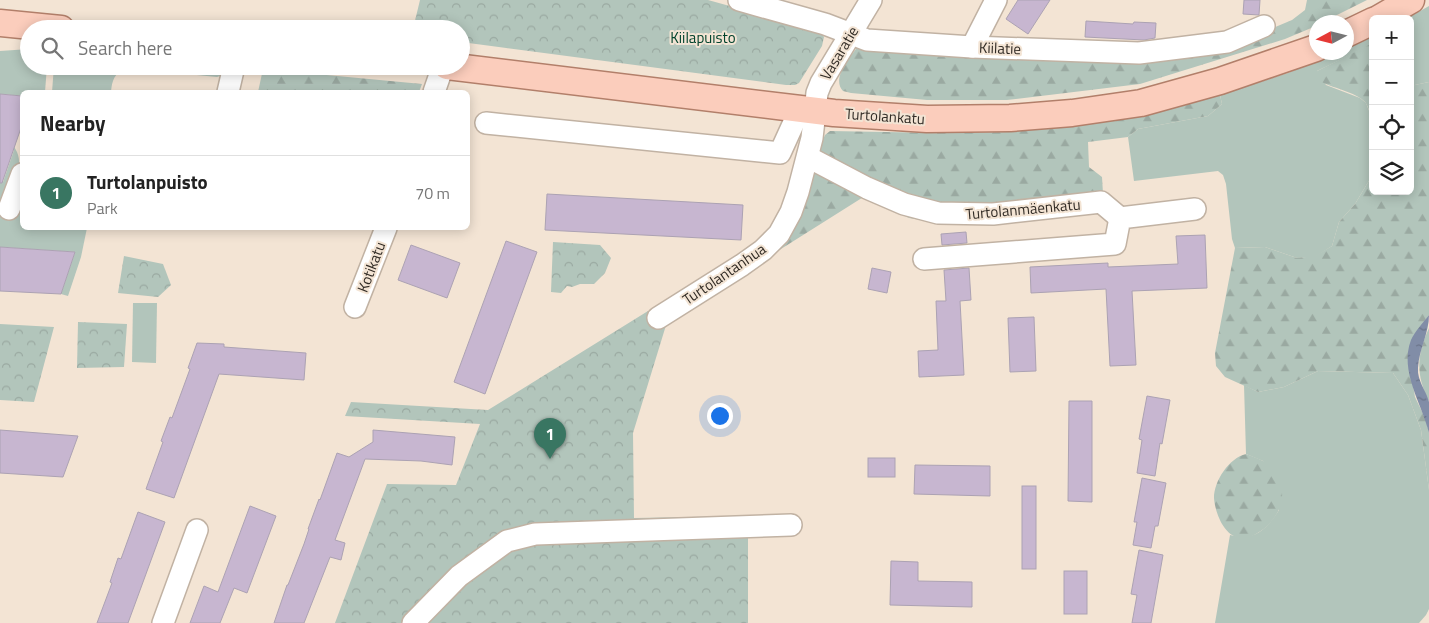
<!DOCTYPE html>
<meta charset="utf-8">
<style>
:root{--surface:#fff;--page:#f6f6f6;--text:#222;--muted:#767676;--line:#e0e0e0;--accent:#397662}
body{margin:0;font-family:"Titillium Web",sans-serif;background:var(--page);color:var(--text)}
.controls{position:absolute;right:15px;top:15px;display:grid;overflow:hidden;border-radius:8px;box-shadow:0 2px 12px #0003}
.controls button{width:45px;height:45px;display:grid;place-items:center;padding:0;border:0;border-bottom:1px solid var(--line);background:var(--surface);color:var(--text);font:25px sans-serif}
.compass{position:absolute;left:1309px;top:15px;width:45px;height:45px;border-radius:50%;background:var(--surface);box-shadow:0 2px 12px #0003;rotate:263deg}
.you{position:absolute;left:719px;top:415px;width:18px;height:18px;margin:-12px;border:4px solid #fff;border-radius:50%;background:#1a73e8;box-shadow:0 0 0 8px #1a73e833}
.badge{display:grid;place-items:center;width:32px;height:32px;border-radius:50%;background:var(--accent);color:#fff;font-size:16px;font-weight:700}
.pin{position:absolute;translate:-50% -41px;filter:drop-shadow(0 1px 2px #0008)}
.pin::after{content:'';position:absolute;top:26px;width:18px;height:15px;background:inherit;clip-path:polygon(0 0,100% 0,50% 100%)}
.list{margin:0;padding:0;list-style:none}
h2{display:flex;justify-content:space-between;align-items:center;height:65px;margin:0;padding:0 20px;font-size:21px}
h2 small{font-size:16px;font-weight:400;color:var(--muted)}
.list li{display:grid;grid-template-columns:32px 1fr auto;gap:15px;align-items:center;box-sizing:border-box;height:75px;padding:0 20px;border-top:1px solid var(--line)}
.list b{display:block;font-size:19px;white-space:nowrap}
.list p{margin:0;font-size:16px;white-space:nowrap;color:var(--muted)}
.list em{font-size:16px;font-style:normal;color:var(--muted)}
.icon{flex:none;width:28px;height:28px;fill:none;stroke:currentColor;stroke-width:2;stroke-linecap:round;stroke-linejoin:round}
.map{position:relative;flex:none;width:1429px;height:623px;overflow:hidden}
.search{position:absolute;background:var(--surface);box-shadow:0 2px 12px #0003;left:20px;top:20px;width:450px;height:55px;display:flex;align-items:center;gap:12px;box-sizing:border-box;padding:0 18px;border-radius:28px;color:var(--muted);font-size:19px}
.panel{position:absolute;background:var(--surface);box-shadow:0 2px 12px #0003;left:20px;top:90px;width:450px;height:140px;border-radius:8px}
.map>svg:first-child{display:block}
</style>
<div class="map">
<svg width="1429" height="623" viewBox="0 0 1429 623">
<defs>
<pattern id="forest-firs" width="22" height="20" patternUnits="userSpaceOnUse" patternTransform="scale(1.25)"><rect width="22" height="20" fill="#b2c5bb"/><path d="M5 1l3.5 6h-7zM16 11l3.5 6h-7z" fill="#9aa9a1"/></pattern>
<pattern id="park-crowns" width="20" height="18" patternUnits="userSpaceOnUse" patternTransform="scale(1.25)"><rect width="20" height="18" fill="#b2c5bb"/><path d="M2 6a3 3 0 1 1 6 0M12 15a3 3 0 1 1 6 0" fill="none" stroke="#9aa9a1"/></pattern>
<pattern id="water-ripples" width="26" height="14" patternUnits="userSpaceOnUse" patternTransform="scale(1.25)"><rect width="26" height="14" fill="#818da7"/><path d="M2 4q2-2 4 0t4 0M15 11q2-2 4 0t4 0" fill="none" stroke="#6a7388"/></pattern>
</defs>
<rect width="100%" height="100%" fill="#f3e4d4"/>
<g fill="#b2c5bb">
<path d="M1429,6V82L1410,86V19H1406Z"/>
<path d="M1373,35V44L1317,71L1326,85L1360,98L1366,103L1373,121V174L1355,204L1339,222L1332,246L1315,257L1297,258L1265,247L1235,248L1232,239L1226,184L1223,175L1218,171L1134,181L1128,137L1138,129L1208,116L1222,104L1220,95L1288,73L1336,53L1346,52L1347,48Z"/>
<path d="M29,49V66H47L45,92H22V96L0,94V51Z"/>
<path d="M54,66H225L223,75L217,77L126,68C114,73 112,81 111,92H52Z"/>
<path d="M3,133C8,139 14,145 17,152C25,170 8,190 0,206V180L3,182L14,150Z"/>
<path d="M22,190V228H87L81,257L68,296L61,294L75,252L0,247V211Z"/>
<path d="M133,303H157L156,363L132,362Z"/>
<path d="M1318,371L1393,373L1408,395L1421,430L1429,490V609L1426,615L1419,623H1215L1230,535C1255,541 1266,530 1279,510L1263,461L1246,454L1244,385L1258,392L1284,387Z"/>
</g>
<g fill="url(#forest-firs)">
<path d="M1307,0H1367L1323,22H1316V26L1285,39L1140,84L1007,100H927L851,93L843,91C831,78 850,58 858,46L1139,59L1261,33L1292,20L1305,10Z"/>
<path d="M1371,44H1373V121C1370,115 1369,107 1365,102C1356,92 1331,88 1318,80L1317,71Z"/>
<path d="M263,69L422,84L419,92H258Z"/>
<path d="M1429,82V315L1424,322L1409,362L1415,397L1426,420L1429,433V490L1421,430L1408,395L1393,373L1318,371L1284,387L1258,392L1225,377L1216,366L1215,353L1235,248L1265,247L1297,258L1315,256L1332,246L1339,222L1355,204L1373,174V191H1410V86Z"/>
<path d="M1220,95L1222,104L1208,116L1138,129L1128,137L1088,142L1089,167L1102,177L1104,210L945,224L909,218L865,196L773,254L825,135L830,131L941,133L1006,132L1043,128L1124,116Z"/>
<path d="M1429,328V402C1416,375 1416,356 1429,328Z"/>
<path d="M1246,454C1251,456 1258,458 1263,461C1288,479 1288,507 1266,527C1259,533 1252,537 1243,538C1225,539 1215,513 1214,498C1214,481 1229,458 1246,454Z"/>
</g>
<g fill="url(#park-crowns)">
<path d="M420,0H708L820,31L824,37L822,46L799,83L795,85H786L461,42V29H413Z"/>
<path d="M553,242L600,245L611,258L605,273L594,284H580L572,287L567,286L561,293L551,292Z"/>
<path d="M124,256L163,264L171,285L158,297L118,293Z"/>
<path d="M648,311L667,322L633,433L634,518L748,516V623H335L387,484L456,485L480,424L345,416L351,402L488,410Z"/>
<path d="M78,322L127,324L124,367L77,368Z"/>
<path d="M0,324L54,327L34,402L0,400Z"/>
</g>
<path fill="url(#water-ripples)" d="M1429,315C1429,333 1419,349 1418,368C1417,381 1426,390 1429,402C1429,411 1429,423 1429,433C1422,404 1399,371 1411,340C1415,331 1423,323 1429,315Z"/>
<g fill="#c7b6d0" stroke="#aca2b3">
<path d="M1018,0H1050L1028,34L1006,19Z"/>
<path d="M1244,0H1260L1259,15L1243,14Z"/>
<path d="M1086,21L1133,24L1134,22L1156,23L1155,38L1144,40L1085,37Z"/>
<path d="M0,94L22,96V125L2,183H0Z"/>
<path d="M547,194L743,205L741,240L545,230Z"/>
<path d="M966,232L967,243L942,245L941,234Z"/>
<path d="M1205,235L1207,288L1132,291L1136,365L1110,366L1106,289L1031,293L1030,267L1108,263V267L1178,264L1176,236Z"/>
<path d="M506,241L537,252L485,394L454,382Z"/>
<path d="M411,245L460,263L447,298L398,280Z"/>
<path d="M0,247L75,252L61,294L0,291Z"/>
<path d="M872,268L891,272L887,293L868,289Z"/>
<path d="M969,268L971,300L960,301L964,375L919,377L918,351L938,350L936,301H946L944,270Z"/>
<path d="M1034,317L1036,371L1010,372L1008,318Z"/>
<path d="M197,343L224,344V347L306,353L304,380L219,374L174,498L146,489L163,442L161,441L170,417L172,418L190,369L188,368Z"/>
<path d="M1147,396L1170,400L1162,444L1160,443L1155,476L1137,473L1142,440L1139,439Z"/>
<path d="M1069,401H1092V502L1068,501Z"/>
<path d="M0,430L78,436L63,477L0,473Z"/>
<path d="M373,430L455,437L452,465L421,461L365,459L335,540L345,543L341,560L330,557L304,623H274L287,585H288L304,544L309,529H308L319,499L320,500L337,453L349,457L373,442Z"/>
<rect x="868" y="458" width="27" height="19"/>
<path d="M915,465L990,466V496L914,494Z"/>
<path d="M1142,478L1166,483L1158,526H1155L1151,548L1133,545L1137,522H1134Z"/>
<rect x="1022" y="486" width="14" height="83"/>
<path d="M250,506L276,516L247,593L234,588L220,623H190L204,586L218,592Z"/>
<path d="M138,512L165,522L139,593L128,623H97L112,583L110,582L118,558L121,559Z"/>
<path d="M1139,550L1163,555L1151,623H1132L1137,595L1131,594Z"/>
<path d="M891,561L918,562V581L972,582V607L890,605Z"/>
<rect x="1064" y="571" width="23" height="43"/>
</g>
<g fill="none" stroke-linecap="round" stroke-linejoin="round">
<defs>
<g id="minor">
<path d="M739,0L825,24L867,40L972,47L1139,53L1227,42L1264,26"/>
<path d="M972,47L996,0"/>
<path d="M228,92L234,66"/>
<path d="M434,92L443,66"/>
<path d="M486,123L780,153L800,109"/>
<path d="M808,157L867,188L904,204L938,213L993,214L1101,202L1120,218"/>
<path d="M9,209L22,174"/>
<path d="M924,259L1115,244L1120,218L1195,209"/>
<path d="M355,307L386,228"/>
<path d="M658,318L742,265L763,250L779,234L791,212L798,192L812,138L817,93L821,83L871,0"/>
<path d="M163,623L197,530"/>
<path d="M413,623L459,576L507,541L535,534L791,525"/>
</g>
<g id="major">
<path d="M1378,19L1411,0"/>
<path d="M0,23L61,29"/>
<path d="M1346,34L1373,21"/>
<path d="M447,66L834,113L927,119L1010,118L1072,113L1141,103L1220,81L1316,48"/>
</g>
</defs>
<use href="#minor" stroke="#c1b2a3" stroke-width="24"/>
<use href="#major" stroke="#b27f6a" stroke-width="29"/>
<use href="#minor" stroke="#fff" stroke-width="21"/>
<use href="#major" stroke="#fbcdbc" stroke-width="26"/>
</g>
<g text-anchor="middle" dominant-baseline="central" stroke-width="4" stroke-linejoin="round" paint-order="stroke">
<g font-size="15" fill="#02432d" stroke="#f3e4d4">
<text x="703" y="37">Kiilapuisto</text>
</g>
<g font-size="15" fill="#312b25" stroke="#f3e4d4">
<text transform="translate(1000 48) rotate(2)">Kiilatie</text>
<text transform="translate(839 53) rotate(-59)">Vasaratie</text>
<text transform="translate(885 116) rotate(4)">Turtolankatu</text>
<text transform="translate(1023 209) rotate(-5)">Turtolanmäenkatu</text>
<text transform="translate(371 267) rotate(-69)">Kotikatu</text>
<text transform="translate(724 274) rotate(-34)">Turtolantanhua</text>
</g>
</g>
</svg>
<div class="controls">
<button>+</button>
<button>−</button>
<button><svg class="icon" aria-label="locate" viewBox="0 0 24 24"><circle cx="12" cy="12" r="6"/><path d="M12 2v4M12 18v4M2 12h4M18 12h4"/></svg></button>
<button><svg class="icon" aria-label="layers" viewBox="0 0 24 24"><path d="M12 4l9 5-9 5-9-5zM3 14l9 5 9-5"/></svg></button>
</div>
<svg class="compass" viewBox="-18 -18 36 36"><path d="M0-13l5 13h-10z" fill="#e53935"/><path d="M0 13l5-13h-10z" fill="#767676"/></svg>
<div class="you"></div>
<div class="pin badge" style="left:550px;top:459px">1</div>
<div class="search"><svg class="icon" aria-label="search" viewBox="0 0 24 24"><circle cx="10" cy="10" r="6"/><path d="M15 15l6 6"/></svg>Search here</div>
<section class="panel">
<h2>Nearby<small></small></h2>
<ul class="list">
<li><span class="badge">1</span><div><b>Turtolanpuisto</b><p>Park</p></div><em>70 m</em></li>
</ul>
</section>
</div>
